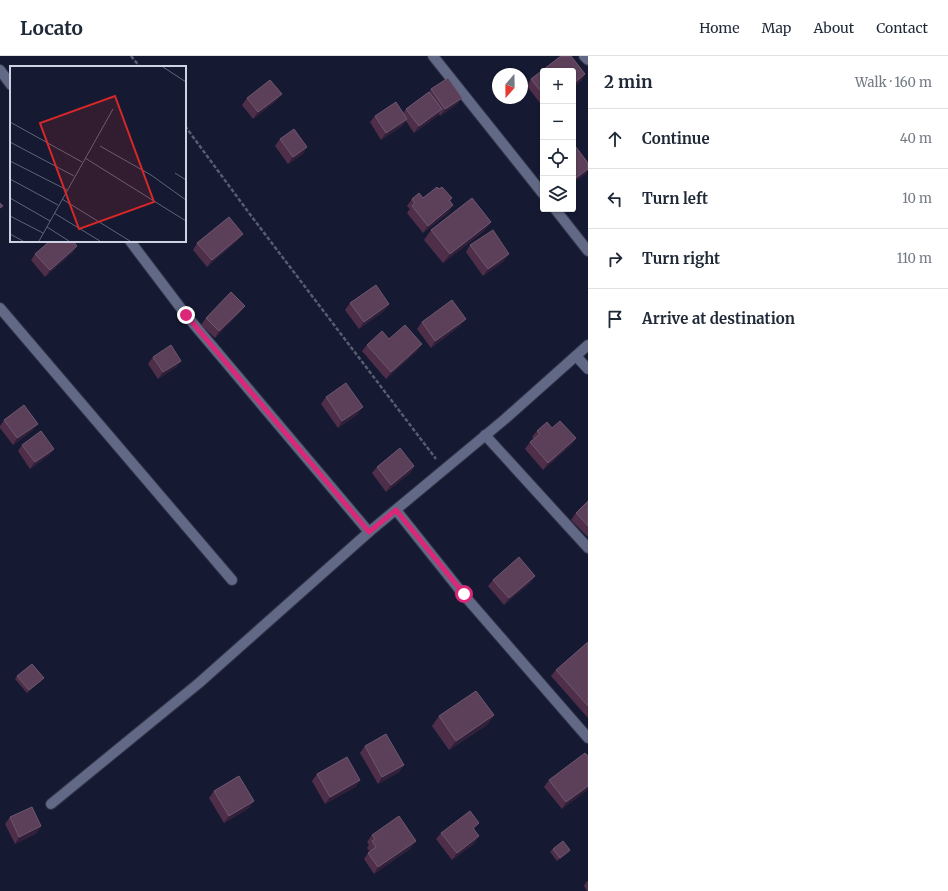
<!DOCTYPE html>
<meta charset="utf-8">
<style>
:root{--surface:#fff;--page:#f6f6f7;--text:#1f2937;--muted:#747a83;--line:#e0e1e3}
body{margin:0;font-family:Merriweather,serif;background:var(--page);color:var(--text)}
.controls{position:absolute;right:12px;top:12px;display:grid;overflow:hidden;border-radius:4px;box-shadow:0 1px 3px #0004}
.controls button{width:36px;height:36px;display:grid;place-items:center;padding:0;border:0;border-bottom:1px solid var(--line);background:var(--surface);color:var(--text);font:20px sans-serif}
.compass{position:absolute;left:492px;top:12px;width:36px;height:36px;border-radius:50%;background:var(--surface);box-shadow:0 1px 3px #0004;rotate:200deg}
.stop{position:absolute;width:12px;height:12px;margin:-9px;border:3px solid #db2777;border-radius:50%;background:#fff}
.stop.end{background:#db2777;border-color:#fff;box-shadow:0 1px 4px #0008}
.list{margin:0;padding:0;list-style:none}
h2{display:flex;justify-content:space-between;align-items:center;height:52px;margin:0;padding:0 16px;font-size:17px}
h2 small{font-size:13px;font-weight:400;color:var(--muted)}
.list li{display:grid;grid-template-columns:26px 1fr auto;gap:12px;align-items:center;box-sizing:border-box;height:60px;padding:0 16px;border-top:1px solid var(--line)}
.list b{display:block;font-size:15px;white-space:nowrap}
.list em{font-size:13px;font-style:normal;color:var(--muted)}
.icon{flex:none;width:22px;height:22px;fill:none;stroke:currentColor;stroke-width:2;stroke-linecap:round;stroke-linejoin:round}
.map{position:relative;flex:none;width:588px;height:835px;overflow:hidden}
header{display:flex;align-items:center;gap:24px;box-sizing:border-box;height:56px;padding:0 20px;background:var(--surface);border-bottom:1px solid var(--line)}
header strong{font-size:19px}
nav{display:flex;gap:22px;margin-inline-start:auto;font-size:14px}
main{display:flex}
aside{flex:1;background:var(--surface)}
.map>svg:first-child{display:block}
</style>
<header>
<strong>Locato</strong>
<nav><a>Home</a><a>Map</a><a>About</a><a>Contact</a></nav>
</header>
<main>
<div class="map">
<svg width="588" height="835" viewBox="0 0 588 835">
<rect width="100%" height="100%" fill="#151a32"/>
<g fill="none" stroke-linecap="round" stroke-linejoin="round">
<defs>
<g id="street">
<path d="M433,0L543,138"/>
<path d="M584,0L588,4"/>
<path d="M0,14L11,29"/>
<path d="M555,153L588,195"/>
<path d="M130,185L186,259L369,476"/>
<path d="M0,252L232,524"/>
<path d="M576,300L588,313"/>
<path d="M485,379L588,492"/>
<path d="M396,454L463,538L588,682"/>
<path d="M51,748L199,627L369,476L505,363L588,289"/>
</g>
</defs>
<use href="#street" stroke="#303246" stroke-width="12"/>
<g stroke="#575c71" stroke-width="2.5" stroke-dasharray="4 2" stroke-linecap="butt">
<path d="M131,0L140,11"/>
<path d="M185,70L252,161L436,403"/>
</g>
<use href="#street" stroke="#616986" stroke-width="10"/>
</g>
<g fill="#4f2e4a">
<path d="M561,0H571L585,18L581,25L573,31V15H543V51L527,30L531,23Z"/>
<path d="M431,33L462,42L457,48L440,60L439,58L437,60L414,77L406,65L402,70L381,84L370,66L375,60L403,57L406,53L429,36Z"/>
<path d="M247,42L277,44L253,63L242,49Z"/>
<path d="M280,83L303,98L288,108L275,90Z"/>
<path d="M543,114V126L539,120Z"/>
<path d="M439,133L452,142L450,145L449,156L423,177L407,157L410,153L407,150L412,143L423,142Z"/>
<path d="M491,166L484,175L443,207L424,184L431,174Z"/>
<path d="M238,184L207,211L193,194L197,187Z"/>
<path d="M470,189L504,205L483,220L466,196Z"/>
<path d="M73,196L45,221L31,204L35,198Z"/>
<path d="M350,247L389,248L384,255L359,273L345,254Z"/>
<path d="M245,250L240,256L215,282L201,269L206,262Z"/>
<path d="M422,266L461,269L431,292L417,273Z"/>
<path d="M389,283L417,295L386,323L362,295L367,289Z"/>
<path d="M153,301L181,305L176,311L158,323L148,308Z"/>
<path d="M326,341L358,358L338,372L321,348Z"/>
<path d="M4,364L33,374L13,389L0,372V370Z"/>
<path d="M552,372L576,382L571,389L543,414L525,393L530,386L534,383L532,381L537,375Z"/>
<path d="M22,389L54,393L49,399L30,413L18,395Z"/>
<path d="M414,410L410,417L386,436L372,417L377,411Z"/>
<path d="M588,445V481L571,464L576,457Z"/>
<path d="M493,524L530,527L504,549L488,530Z"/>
<path d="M588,586V662L551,620L556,614Z"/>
<path d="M17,620L41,625L27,637L15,623Z"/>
<path d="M494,659L487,669L449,694L432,670L439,660Z"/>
<path d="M365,690L404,709L399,716L378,728L360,697Z"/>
<path d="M317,718L360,724L355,731L325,748L312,725Z"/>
<path d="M549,724L588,733L562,753L544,731Z"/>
<path d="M214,735L254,745L249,752L224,767L209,742Z"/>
<path d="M10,761L37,777L15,788L5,768Z"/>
<path d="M441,777L475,787L452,804L436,783Z"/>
<path d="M372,779L411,792L374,818L364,803L368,797L370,796L367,792L369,789L367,786Z"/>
<path d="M553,793L570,794L568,797L557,805L550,796Z"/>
<path d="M588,825V835H587L584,830L586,826Z"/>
</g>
<g fill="#321f39">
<path d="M585,18L581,25L573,31V28Z"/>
<path d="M282,38L277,44L253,63L258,56Z"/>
<path d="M462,42L457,48L440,60L445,53Z"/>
<path d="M442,53L437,60L414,77L419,70Z"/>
<path d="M407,63L402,70L381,84L386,77Z"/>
<path d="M307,91L303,98L288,108L293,101Z"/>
<path d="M588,113V115L586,118L573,127V124Z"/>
<path d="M453,149L449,156L423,177L428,170Z"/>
<path d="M491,166L484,175L443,207L450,198Z"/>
<path d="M243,178L238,184L207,211L212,204Z"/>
<path d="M77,190L73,196L45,221L50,214Z"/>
<path d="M509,198L504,205L483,220L488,213Z"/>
<path d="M389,248L384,255L359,273L364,266Z"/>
<path d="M245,250L240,256L215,282L219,275Z"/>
<path d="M466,263L461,269L431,292L435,285Z"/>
<path d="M422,288L417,295L386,323L391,316Z"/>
<path d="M181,305L176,311L158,323L163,316Z"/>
<path d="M363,351L358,358L338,372L342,365Z"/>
<path d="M38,368L33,374L13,389L17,382Z"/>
<path d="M576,382L571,389L543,414L548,407Z"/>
<path d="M54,393L49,399L30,413L35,406Z"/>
<path d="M414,410L410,417L386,436L391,429Z"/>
<path d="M535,520L530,527L504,549L509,542Z"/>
<path d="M44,622L41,625L27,637L29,634Z"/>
<path d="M494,659L487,669L449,694L456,685Z"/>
<path d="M404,709L399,716L378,728L382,721Z"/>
<path d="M360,724L355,731L325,748L330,741Z"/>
<path d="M588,730V733L562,753L566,746Z"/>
<path d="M254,745L249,752L224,767L229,760Z"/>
<path d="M479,767L474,774L473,772Z"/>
<path d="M41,770L37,777L15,788L19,781Z"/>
<path d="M479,780L475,787L452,804L457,797Z"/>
<path d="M416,785L411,792L374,818L378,811Z"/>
<path d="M570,794L568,797L557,805L560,802Z"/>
</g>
<g fill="#5c405a" stroke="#6e5770">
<path d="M561,0H571L585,18L573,28V15H543V38L531,23Z"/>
<path d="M448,22L462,42L445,53L431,33Z"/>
<path d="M270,24L282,38L258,56L247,42Z"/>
<path d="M429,36L442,53L419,70L406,53Z"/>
<path d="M396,46L407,63L386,77L375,60Z"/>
<path d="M294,73L307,91L293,101L280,83Z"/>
<path d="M576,91L588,107V113L573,124V93Z"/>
<path d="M437,131L439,133L442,131L452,142L449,144L453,149L428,170L412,150L415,147L412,143L419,137L423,142Z"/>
<path d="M472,142L491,166L450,198L431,174Z"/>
<path d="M0,147L3,150L0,152Z"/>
<path d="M229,161L243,178L212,204L197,187Z"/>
<path d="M493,174L509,198L488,213L470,189Z"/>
<path d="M50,185H73L77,190L50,214L35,198Z"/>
<path d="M376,229L389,248L364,266L350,247Z"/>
<path d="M231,236L245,250L219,275L206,262Z"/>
<path d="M452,244L466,263L435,285L422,266Z"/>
<path d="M405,269L422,288L391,316L367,289L382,275L389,283Z"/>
<path d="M171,289L181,305L163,316L153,301Z"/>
<path d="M346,327L363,351L342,365L326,341Z"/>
<path d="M24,349L38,368L17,382L4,364Z"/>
<path d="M560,365L576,382L548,407L530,386L540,378L537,375L547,366L552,372Z"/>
<path d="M41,375L54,393L35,406L22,389Z"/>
<path d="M400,392L414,410L391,429L377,411Z"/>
<path d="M588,445V470L576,457Z"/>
<path d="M519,501L535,520L509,542L493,524Z"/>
<path d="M588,586V650L556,614Z"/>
<path d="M32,608L44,622L29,634L17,620Z"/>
<path d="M476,635L494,659L456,685L439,660Z"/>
<path d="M386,678L404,709L382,721L365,690Z"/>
<path d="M585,697L588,700V730L566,746L549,724Z"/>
<path d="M347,701L360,724L330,741L317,718Z"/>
<path d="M239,720L254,745L229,760L214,735Z"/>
<path d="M32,751L41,770L19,781L10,761Z"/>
<path d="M470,755L479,767L473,772L479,780L457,797L441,777Z"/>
<path d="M399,760L416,785L378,811L368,797L376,791L372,785L375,783L372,779Z"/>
<path d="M563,785L570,794L560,802L553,793Z"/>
</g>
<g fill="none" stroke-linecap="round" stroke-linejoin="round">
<path stroke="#db2777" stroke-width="5" d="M186,259L369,476L396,454L464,538"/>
</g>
<g transform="translate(10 10)">
<rect width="176" height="176" fill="#151a32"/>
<path fill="none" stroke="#5f6479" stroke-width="1" d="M153,1L176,16M0,56L72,96M0,76L64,110M90,80L141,109L176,134M75,92L176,155M0,95L57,124M165,107L176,114M0,113L48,139M0,132L40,155M52,133L120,175M44,147L90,175M0,150L33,167M37,161L59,175M0,168L13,175M29,175L103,43"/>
<path fill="#d62828" fill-opacity="0.15" stroke="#d62828" stroke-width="2" d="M105,30L144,136L69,163L30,57Z"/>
<rect width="176" height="176" fill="none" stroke="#ced3e4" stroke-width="2"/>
</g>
</svg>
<div class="controls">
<button>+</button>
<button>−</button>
<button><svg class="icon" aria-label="locate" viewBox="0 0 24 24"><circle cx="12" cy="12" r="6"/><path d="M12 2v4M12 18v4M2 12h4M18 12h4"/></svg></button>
<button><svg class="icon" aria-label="layers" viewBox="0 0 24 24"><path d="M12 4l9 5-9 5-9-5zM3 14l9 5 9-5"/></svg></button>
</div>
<svg class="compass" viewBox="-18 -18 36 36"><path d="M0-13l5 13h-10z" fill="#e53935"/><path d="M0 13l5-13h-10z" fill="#747a83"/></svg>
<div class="stop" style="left:464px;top:538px"></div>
<div class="stop end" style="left:186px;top:259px"></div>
</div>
<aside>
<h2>2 min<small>Walk · 160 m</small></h2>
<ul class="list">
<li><svg class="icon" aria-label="ahead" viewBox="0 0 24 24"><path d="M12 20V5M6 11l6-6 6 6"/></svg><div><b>Continue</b></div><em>40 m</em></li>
<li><svg class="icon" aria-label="left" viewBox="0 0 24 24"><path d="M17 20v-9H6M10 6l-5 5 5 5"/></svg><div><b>Turn left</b></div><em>10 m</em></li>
<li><svg class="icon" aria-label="right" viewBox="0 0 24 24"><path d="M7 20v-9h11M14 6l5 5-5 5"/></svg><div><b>Turn right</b></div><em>110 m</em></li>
<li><svg class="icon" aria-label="arrive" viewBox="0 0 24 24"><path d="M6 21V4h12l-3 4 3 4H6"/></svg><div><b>Arrive at destination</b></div></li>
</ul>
</aside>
</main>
